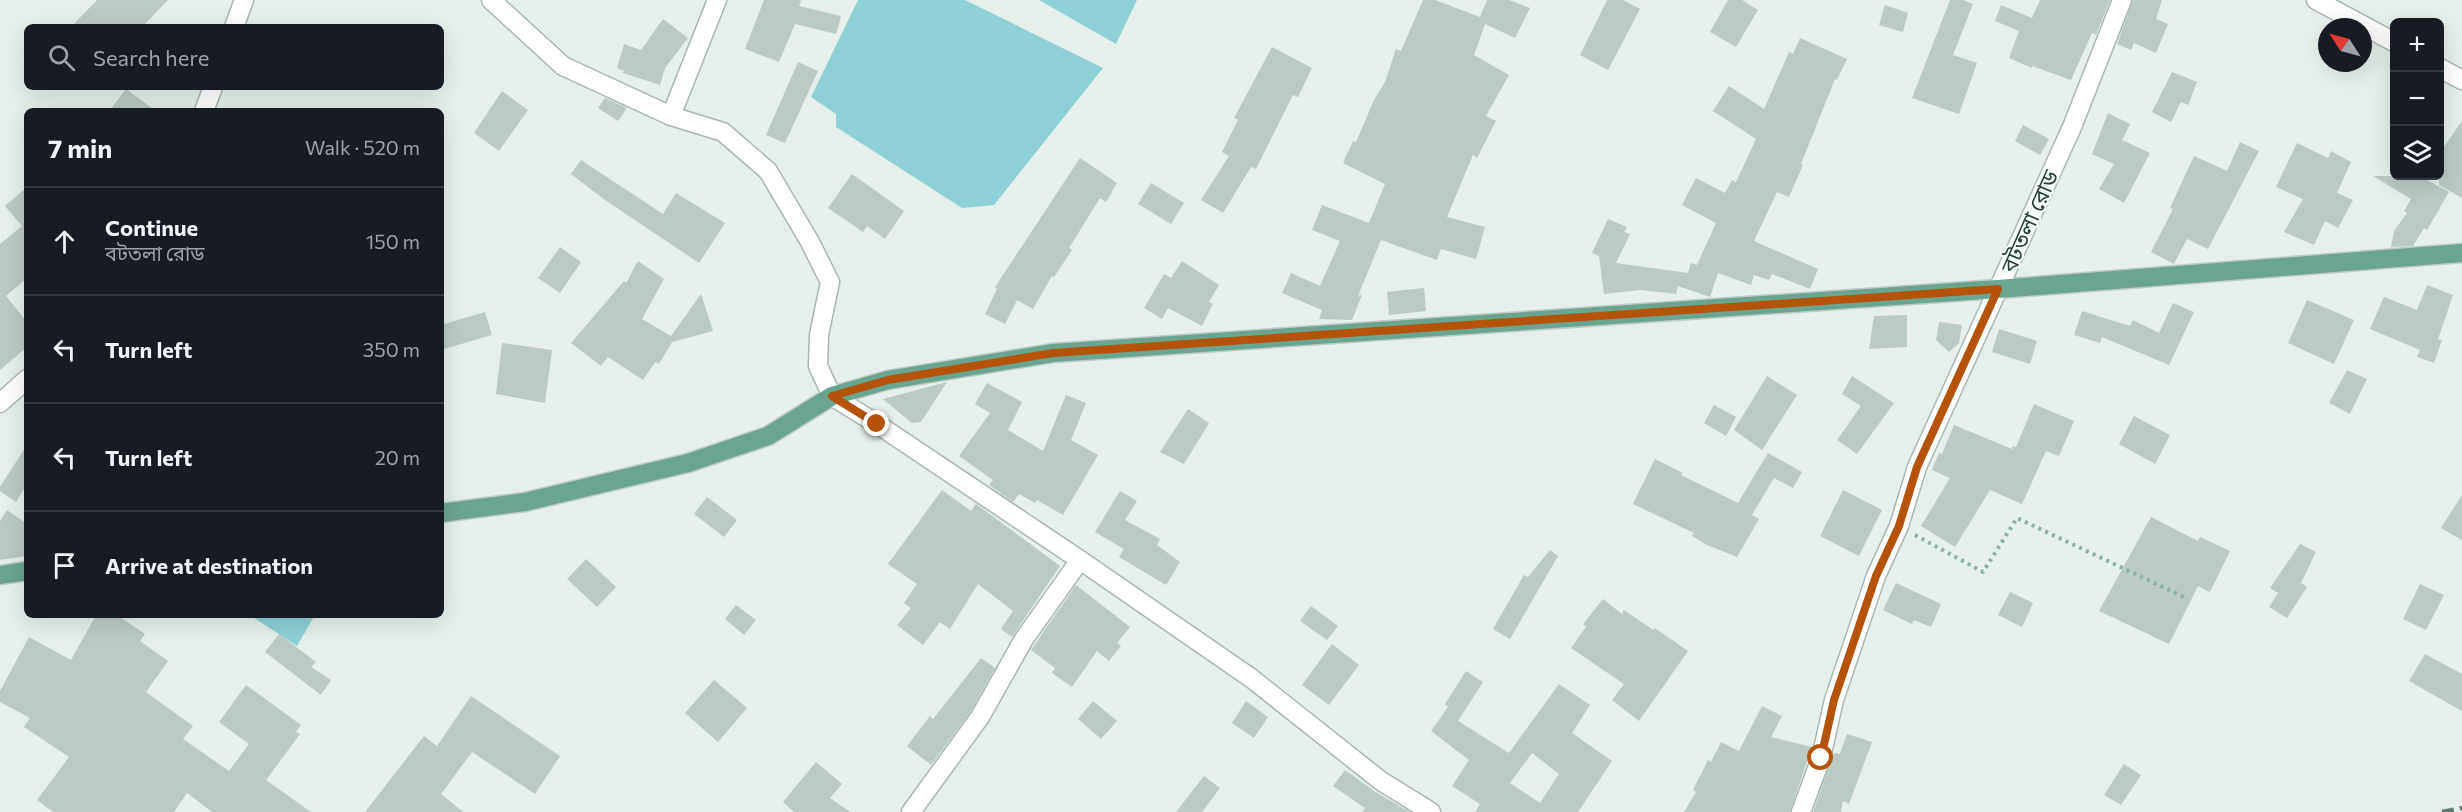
<!DOCTYPE html>
<meta charset="utf-8">
<style>
:root{--surface:#171b24;--page:#20242c;--text:#f1f3f6;--muted:#9ea1a6;--line:#363941}
body{margin:0;font-family:Commissioner,"Noto Sans Bengali",sans-serif;background:var(--page);color:var(--text)}
.controls{position:absolute;right:18px;top:18px;display:grid;overflow:hidden;border-radius:9px;box-shadow:0 6px 24px #0002}
.controls button{width:54px;height:54px;display:grid;place-items:center;padding:0;border:0;border-bottom:2px solid var(--line);background:var(--surface);color:var(--text);font:30px sans-serif}
.compass{position:absolute;left:2318px;top:18px;width:54px;height:54px;border-radius:50%;background:var(--surface);box-shadow:0 6px 24px #0002;rotate:306deg}
.stop{position:absolute;width:18px;height:18px;margin:-14px;border:4px solid #b45309;border-radius:50%;background:#fff}
.stop.end{background:#b45309;border-color:#fff;box-shadow:0 2px 6px #0008}
.list{margin:0;padding:0;list-style:none}
h2{display:flex;justify-content:space-between;align-items:center;height:78px;margin:0;padding:0 24px;font-size:26px}
h2 small{font-size:20px;font-weight:400;color:var(--muted)}
.list li{display:grid;grid-template-columns:39px 1fr auto;gap:18px;align-items:center;box-sizing:border-box;height:108px;padding:0 24px;border-top:2px solid var(--line)}
.list b{display:block;font-size:22px;white-space:nowrap}
.list p{margin:0;font-size:20px;white-space:nowrap;color:var(--muted)}
.list em{font-size:20px;font-style:normal;color:var(--muted)}
.icon{flex:none;width:33px;height:33px;fill:none;stroke:currentColor;stroke-width:2;stroke-linecap:round;stroke-linejoin:round}
.map{position:relative;flex:none;width:2462px;height:812px;overflow:hidden}
.search{position:absolute;background:var(--surface);box-shadow:0 6px 24px #0002;left:24px;top:24px;width:420px;height:66px;display:flex;align-items:center;gap:15px;box-sizing:border-box;padding:0 21px;border-radius:9px;color:var(--muted);font-size:22px}
.panel{position:absolute;background:var(--surface);box-shadow:0 6px 24px #0002;left:24px;top:108px;width:420px;height:510px;border-radius:9px}
.map>svg:first-child{display:block}
</style>
<div class="map">
<svg width="2462" height="812" viewBox="0 0 2462 812">
<rect width="100%" height="100%" fill="#e6efea"/>
<g fill="#8dd0d5">
<path d="M858,0H965L1103,68L994,205L962,208L836,127V114L811,97Z"/>
<path d="M1039,0H1137L1116,44Z"/>
<path d="M250,615H315L297,646Z"/>
</g>
<g fill="#bbcac3" fill-rule="evenodd">
<path d="M97,0H168L142,27H71Z"/>
<path d="M764,0H801L799,6L841,16L836,34L795,24L779,62L745,49Z"/>
<path d="M1423,0H1435L1480,17L1487,0H1509L1530,8L1515,38L1485,24L1474,55L1509,75L1486,116L1496,121L1477,158L1473,155L1447,217L1485,227L1476,259L1441,249L1437,260L1381,240L1358,296L1362,295L1352,320L1319,319L1322,310L1282,293L1291,273L1320,286L1340,241L1312,230L1322,205L1369,223L1385,184L1343,163L1353,141L1356,142L1374,100L1385,82L1396,49L1401,51Z"/>
<path d="M1607,0H1623L1640,9L1608,70L1580,55Z"/>
<path d="M1728,0H1742L1758,10L1736,47L1710,32Z"/>
<path d="M1950,0H1963L1973,4L1953,55L1977,63L1959,114L1912,98Z"/>
<path d="M2040,0H2110L2096,35L2092,33L2071,80L2032,66V68L2009,58L2019,31L1995,21L2001,5L2032,18Z"/>
<path d="M2133,0H2162L2156,19L2168,24L2156,53L2134,43L2131,50L2117,44Z"/>
<path d="M1885,5L1908,13L1903,32L1879,25Z"/>
<path d="M663,19L688,38L665,68L660,85L623,73L624,71L617,68L624,44L641,50Z"/>
<path d="M1800,38L1847,59L1837,80L1835,79L1801,164L1803,165L1789,197L1777,192L1754,241L1818,269L1810,289L1772,274L1769,280L1754,275L1751,285L1718,273L1710,297L1678,286L1676,294L1641,290L1604,294L1599,256L1592,253L1608,219L1627,227L1624,232L1630,234L1616,263L1688,273L1691,263L1697,265L1716,223L1682,205L1696,178L1725,193L1732,180L1736,182L1756,139L1713,111L1729,86L1764,109L1789,52L1793,54Z"/>
<path d="M1272,47L1312,68L1298,97L1293,95L1256,169L1251,167L1223,213L1201,200L1229,156L1222,152L1238,120L1234,118Z"/>
<path d="M798,62L818,71L785,143L766,135Z"/>
<path d="M2172,72L2197,82L2188,105L2181,102L2171,122L2152,112Z"/>
<path d="M126,89L156,111H109Z"/>
<path d="M502,91L528,110L499,151L474,133Z"/>
<path d="M605,98L627,108L618,121L598,108Z"/>
<path d="M2108,113L2130,124L2122,140L2150,153L2124,203L2099,189L2114,164L2092,154Z"/>
<path d="M2462,121V198L2439,185V154Z"/>
<path d="M2023,125L2049,139L2040,155L2015,141Z"/>
<path d="M2240,142L2259,151L2208,249L2187,239L2174,264L2151,252L2173,209L2170,208L2194,156L2227,171Z"/>
<path d="M2297,143L2328,158L2331,151L2351,162L2337,193L2353,200L2338,228L2325,221L2314,245L2284,232L2303,199L2276,187Z"/>
<path d="M1080,158L1117,183L1106,202L1100,198L1069,248L1072,250L1054,277L1052,276L1033,309L1017,300L1005,324L985,314L997,289L995,287Z"/>
<path d="M581,160L663,214L676,193L725,223L699,263L605,200L571,174Z"/>
<path d="M852,174L904,211L885,239L867,226L863,232L828,208Z"/>
<path d="M2373,176H2420L2449,192L2427,230L2424,228L2413,246L2391,247L2394,231L2407,213L2404,211L2411,199Z"/>
<path d="M1151,183L1184,203L1171,224L1138,204Z"/>
<path d="M27,187V278L6,296L27,322V347L0,370V244L22,226L5,206Z"/>
<path d="M560,247L581,262L560,293L538,278Z"/>
<path d="M638,261L664,279L642,319L671,336L701,294L713,331L672,342L659,364L655,362L643,380L608,357L601,366L571,343L624,281L626,283Z"/>
<path d="M1182,261L1219,285L1209,302L1213,304L1202,326L1168,308L1162,319L1144,308L1164,274L1171,278Z"/>
<path d="M2427,285L2453,295L2438,339L2442,340L2434,363L2417,357L2420,350L2370,329L2384,297L2417,310Z"/>
<path d="M1424,288L1426,311L1389,315L1387,292Z"/>
<path d="M2307,300L2354,320L2334,364L2288,343Z"/>
<path d="M2173,303L2194,312L2169,365L2102,337L2100,343L2074,335L2082,311L2130,326L2133,320L2159,333Z"/>
<path d="M485,312L492,335L444,349L441,339V325Z"/>
<path d="M1907,315V347L1869,349L1874,316Z"/>
<path d="M1939,322L1962,325L1959,343L1949,352L1936,340Z"/>
<path d="M1999,329L2037,341L2030,364L1992,352Z"/>
<path d="M502,343L552,350L545,403L496,394Z"/>
<path d="M2347,370L2367,379L2350,414L2329,403Z"/>
<path d="M1767,376L1797,395L1762,450L1734,430Z"/>
<path d="M1852,376L1894,403L1857,454L1837,440L1861,406L1842,394Z"/>
<path d="M947,382L921,422L912,423L883,399Z"/>
<path d="M987,383L1022,402L1008,430L1043,451L1066,395L1086,403L1071,440L1098,455L1063,515L1037,500L1035,503L1019,494L1013,502L989,485L993,480L959,456L990,413L975,404Z"/>
<path d="M2034,404L2074,421L2059,456L2046,451L2022,504L1990,490L1955,547L1921,526L1950,478L1932,470L1939,453L1942,454L1954,425L2012,449L2013,446L2016,447Z"/>
<path d="M1714,405L1736,417L1726,436L1704,423Z"/>
<path d="M1188,409L1209,423L1184,464L1160,452Z"/>
<path d="M2134,416L2170,435L2155,464L2119,444Z"/>
<path d="M27,445V484L16,502L0,491V487Z"/>
<path d="M1768,453L1802,472L1793,488L1774,478L1752,515L1759,519L1737,557L1707,545L1692,536L1694,533L1633,504L1655,459L1683,473L1681,475L1738,503Z"/>
<path d="M942,490L971,511L976,504L1060,566L1012,637L1001,629L1013,611L978,584L950,629L940,622L923,645L897,625L911,608L904,603L917,584L888,564Z"/>
<path d="M1843,490L1882,510L1859,556L1820,536Z"/>
<path d="M1120,491L1137,501L1125,520L1160,539L1157,545L1180,562L1166,585L1119,557L1124,549L1095,532Z"/>
<path d="M2462,495V540L2441,528Z"/>
<path d="M707,497L737,520L724,537L694,514Z"/>
<path d="M7,510L27,524V556L0,560V521Z"/>
<path d="M2151,517L2198,541L2200,537L2230,551L2210,592L2198,586L2169,644L2099,611Z"/>
<path d="M2300,544L2316,552L2301,583L2307,587L2287,618L2269,607L2278,593L2270,588Z"/>
<path d="M1550,550L1558,556L1510,639L1493,629L1524,575L1528,577Z"/>
<path d="M586,559L616,587L597,607L567,579Z"/>
<path d="M1896,583L1941,604L1931,627L1914,620L1912,624L1883,610Z"/>
<path d="M2420,584L2444,595L2426,630L2403,619Z"/>
<path d="M1076,585L1130,627L1117,643L1121,646L1109,661L1097,651L1072,687L1052,673L1055,668L1031,650Z"/>
<path d="M2010,592L2033,603L2022,627L1998,615Z"/>
<path d="M1603,599L1622,614L1624,610L1653,630L1655,628L1688,651L1639,721L1612,700L1624,684L1571,648L1586,627L1583,624Z"/>
<path d="M736,605L756,620L744,635L725,619Z"/>
<path d="M1311,606L1338,626L1327,640L1300,621Z"/>
<path d="M96,615H117L145,634L140,641L168,661L146,692L193,726L183,739L229,771L249,744L219,722L246,685L301,725L296,732L300,734L266,780L311,812H212L187,793L174,812H53L37,800L69,757L24,727L30,718L0,702V691L29,637L71,660Z"/>
<path d="M279,634L316,662L311,667L331,680L321,695L265,652Z"/>
<path d="M1332,644L1359,665L1329,705L1302,685Z"/>
<path d="M2425,654L2462,674V711L2409,681Z"/>
<path d="M981,658L995,668L971,711L931,765L907,746L930,716L933,719Z"/>
<path d="M1466,671L1483,682L1458,721L1509,753L1559,684L1590,705L1572,733L1612,761L1578,812H1475L1480,804L1452,786L1469,760L1431,731L1448,707L1445,704ZM1532,753L1559,774L1540,803L1510,783Z"/>
<path d="M714,680L747,708L718,742L685,713Z"/>
<path d="M471,696L560,756L535,794L472,752L441,794L463,812H365L424,736L437,746Z"/>
<path d="M1093,701L1117,721L1101,739L1078,719Z"/>
<path d="M1246,701L1268,717L1254,738L1232,723Z"/>
<path d="M1762,706L1782,716L1771,737L1812,747L1790,812H1684L1696,792L1693,790L1708,760L1711,762L1721,742L1739,751Z"/>
<path d="M1847,734L1872,742L1849,804L1843,801L1841,812H1813L1834,753L1840,754Z"/>
<path d="M816,762L842,784L830,798L850,812H794L783,802Z"/>
<path d="M2124,764L2141,775L2121,805L2104,795Z"/>
<path d="M1345,770L1377,793L1410,812H1362L1365,808L1333,786Z"/>
<path d="M1204,776L1220,788L1202,812H1176Z"/>
</g>
<g fill="none" stroke-linecap="round" stroke-linejoin="round">
<defs>
<g id="street">
<path d="M491,0L563,66L671,116L723,132L768,171L810,242L830,282L819,335L818,366L832,396L877,424L1080,560L1251,678L1381,781L1431,812"/>
<path d="M2316,0L2394,42"/>
<path d="M234,27L244,0"/>
<path d="M2440,68L2462,80"/>
<path d="M204,111L213,87"/>
<path d="M671,116L717,0"/>
<path d="M0,403L27,379"/>
<path d="M911,812L980,717L1024,639L1080,560"/>
<path d="M1801,812L1821,758L1834,700L1876,576L1899,526L1917,467L2072,127L2122,0"/>
</g>
<g id="primary">
<path d="M441,513L525,502L688,463L768,436L832,396L888,380L1053,353L1998,289L2462,253"/>
<path d="M0,575L27,571"/>
</g>
</defs>
<use href="#street" stroke="#a8b8b1" stroke-width="21"/>
<use href="#primary" stroke="#c2cac7" stroke-width="21"/>
<path stroke="#85b3a1" stroke-width="4" stroke-dasharray="3 4.5" stroke-linecap="butt" d="M1915,535L1983,572L2017,518L2186,598"/>
<use href="#street" stroke="#fff" stroke-width="18"/>
<use href="#primary" stroke="#69a590" stroke-width="18"/>
<path stroke="#5f7d72" stroke-width="4.5" stroke-dasharray="12 6" stroke-linecap="butt" d="M2442,812L2462,808"/>
</g>
<g fill="none" stroke-linecap="round" stroke-linejoin="round">
<path stroke="#b45309" stroke-width="8" d="M877,424L832,396L888,380L1053,353L1998,289L1917,467L1899,526L1876,576L1834,700L1821,758"/>
</g>
<g text-anchor="middle" dominant-baseline="central" stroke-width="4.5" stroke-linejoin="round" paint-order="stroke">
<g font-size="22" fill="#244237" stroke="#f7fbf8">
<text transform="translate(2029 221) rotate(-66)">বটতলা রোড</text>
</g>
</g>
</svg>
<div class="controls">
<button>+</button>
<button>−</button>
<button><svg class="icon" aria-label="layers" viewBox="0 0 24 24"><path d="M12 4l9 5-9 5-9-5zM3 14l9 5 9-5"/></svg></button>
</div>
<svg class="compass" viewBox="-18 -18 36 36"><path d="M0-13l5 13h-10z" fill="#e53935"/><path d="M0 13l5-13h-10z" fill="#9ea1a6"/></svg>
<div class="stop" style="left:1821px;top:758px"></div>
<div class="stop end" style="left:877px;top:424px"></div>
<div class="search"><svg class="icon" aria-label="search" viewBox="0 0 24 24"><circle cx="10" cy="10" r="6"/><path d="M15 15l6 6"/></svg>Search here</div>
<section class="panel">
<h2>7 min<small>Walk · 520 m</small></h2>
<ul class="list">
<li><svg class="icon" aria-label="ahead" viewBox="0 0 24 24"><path d="M12 20V5M6 11l6-6 6 6"/></svg><div><b>Continue</b><p>বটতলা রোড</p></div><em>150 m</em></li>
<li><svg class="icon" aria-label="left" viewBox="0 0 24 24"><path d="M17 20v-9H6M10 6l-5 5 5 5"/></svg><div><b>Turn left</b></div><em>350 m</em></li>
<li><svg class="icon" aria-label="left" viewBox="0 0 24 24"><path d="M17 20v-9H6M10 6l-5 5 5 5"/></svg><div><b>Turn left</b></div><em>20 m</em></li>
<li><svg class="icon" aria-label="arrive" viewBox="0 0 24 24"><path d="M6 21V4h12l-3 4 3 4H6"/></svg><div><b>Arrive at destination</b></div></li>
</ul>
</section>
</div>
